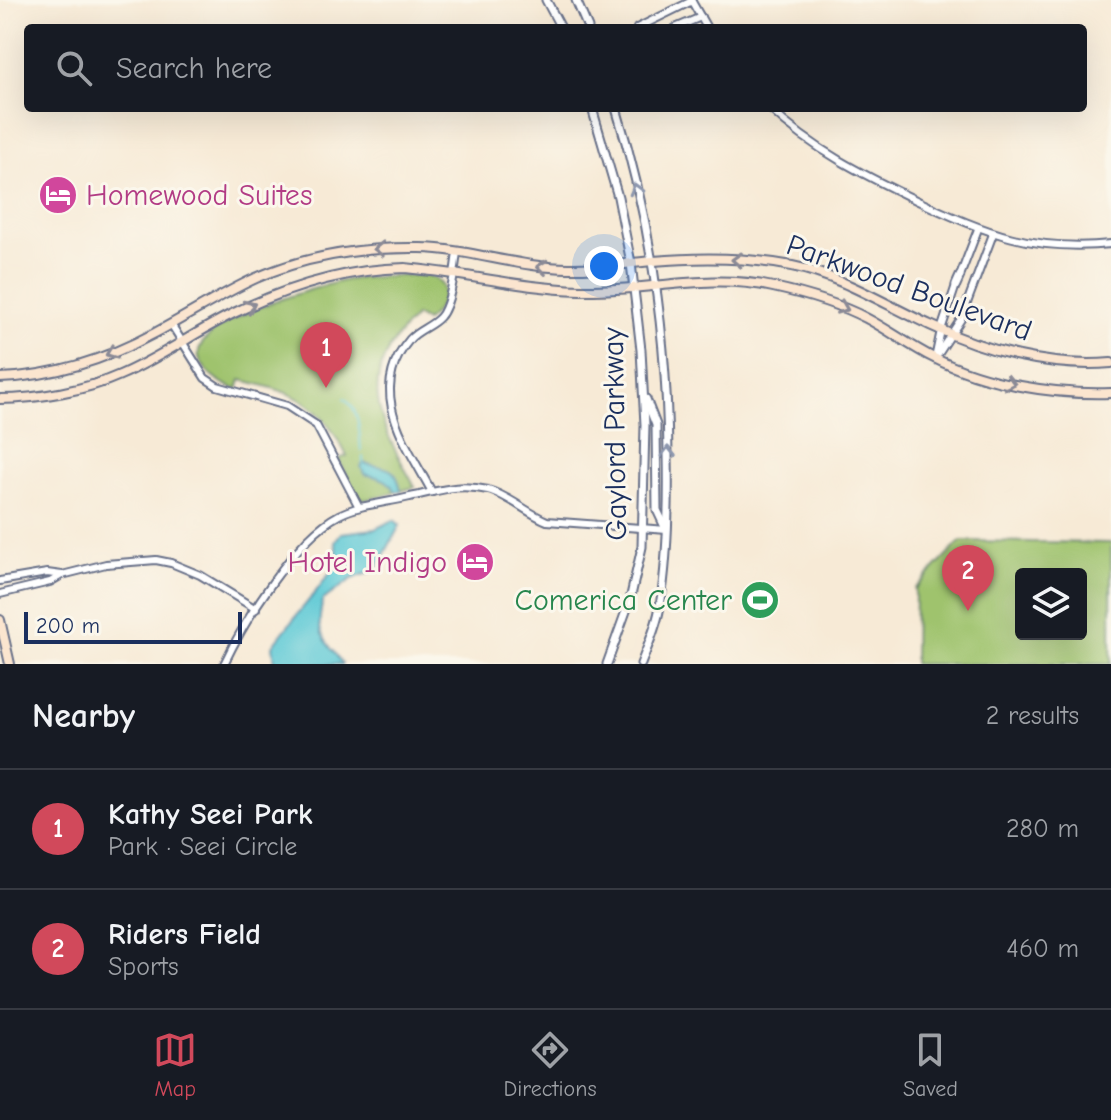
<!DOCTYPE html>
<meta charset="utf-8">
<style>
:root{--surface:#171b24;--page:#20242c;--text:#f1f3f6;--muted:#9ea1a6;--line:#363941;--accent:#d1495b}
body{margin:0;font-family:"Comic Neue",sans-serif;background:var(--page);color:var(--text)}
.controls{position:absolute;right:24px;bottom:24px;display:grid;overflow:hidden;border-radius:8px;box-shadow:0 8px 32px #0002}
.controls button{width:72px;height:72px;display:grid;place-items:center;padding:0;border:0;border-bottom:2px solid var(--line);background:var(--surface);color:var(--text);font:40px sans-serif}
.scale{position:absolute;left:24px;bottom:20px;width:218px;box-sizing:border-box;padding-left:8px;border:4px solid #1b2f5e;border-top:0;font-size:22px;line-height:28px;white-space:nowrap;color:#1b2f5e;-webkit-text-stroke:6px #fbf7ec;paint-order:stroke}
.you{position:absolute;left:604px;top:266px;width:28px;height:28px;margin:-20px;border:6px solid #fff;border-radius:50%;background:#1a73e8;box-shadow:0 0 0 12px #1a73e833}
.badge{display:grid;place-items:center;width:52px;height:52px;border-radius:50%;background:var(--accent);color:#fff;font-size:26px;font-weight:700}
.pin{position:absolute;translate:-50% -66px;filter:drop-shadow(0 2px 4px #0008)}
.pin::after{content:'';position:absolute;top:42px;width:28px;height:24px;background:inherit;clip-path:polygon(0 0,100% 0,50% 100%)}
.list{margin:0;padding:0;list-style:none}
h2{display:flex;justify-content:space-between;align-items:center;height:104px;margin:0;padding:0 32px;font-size:34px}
h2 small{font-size:26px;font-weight:400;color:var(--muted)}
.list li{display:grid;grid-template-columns:52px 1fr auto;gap:24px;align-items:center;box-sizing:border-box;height:120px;padding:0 32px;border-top:2px solid var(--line)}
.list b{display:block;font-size:30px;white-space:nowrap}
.list p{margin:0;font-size:26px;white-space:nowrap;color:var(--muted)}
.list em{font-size:26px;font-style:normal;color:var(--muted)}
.icon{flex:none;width:44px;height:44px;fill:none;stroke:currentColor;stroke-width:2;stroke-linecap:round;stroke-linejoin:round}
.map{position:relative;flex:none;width:1111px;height:664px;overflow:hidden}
.search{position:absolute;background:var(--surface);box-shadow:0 8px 32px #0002;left:24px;right:24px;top:24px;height:88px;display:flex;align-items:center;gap:20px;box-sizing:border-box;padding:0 28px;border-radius:8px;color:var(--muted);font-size:30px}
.sheet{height:344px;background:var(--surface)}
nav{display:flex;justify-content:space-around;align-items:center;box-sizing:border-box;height:112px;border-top:2px solid var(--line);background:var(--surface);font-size:22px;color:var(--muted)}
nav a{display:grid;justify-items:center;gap:4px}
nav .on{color:var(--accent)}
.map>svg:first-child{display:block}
</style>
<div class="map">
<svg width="1111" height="664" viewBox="0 0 1111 664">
<rect width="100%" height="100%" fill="#fbf7ec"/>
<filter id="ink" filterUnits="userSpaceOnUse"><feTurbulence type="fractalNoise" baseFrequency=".0125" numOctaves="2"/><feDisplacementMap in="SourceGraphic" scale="16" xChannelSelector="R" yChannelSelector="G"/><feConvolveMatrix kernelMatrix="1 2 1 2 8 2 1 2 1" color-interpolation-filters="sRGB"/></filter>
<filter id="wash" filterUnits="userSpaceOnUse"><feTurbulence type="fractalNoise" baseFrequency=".006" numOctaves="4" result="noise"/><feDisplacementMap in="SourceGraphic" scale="32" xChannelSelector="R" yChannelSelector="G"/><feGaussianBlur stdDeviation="1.8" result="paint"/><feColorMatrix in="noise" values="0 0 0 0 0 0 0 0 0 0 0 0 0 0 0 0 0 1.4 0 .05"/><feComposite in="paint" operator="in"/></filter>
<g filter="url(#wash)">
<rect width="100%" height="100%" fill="#f7ead6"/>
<g fill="#9fc36d" stroke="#5d7966" stroke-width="2" fill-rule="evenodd">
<path d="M422,275C455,277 445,307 426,321L416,316C352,378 379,421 415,487L365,500L360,498L338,459L347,456C320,402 297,393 241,380L238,390C223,385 207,375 200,360C183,324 322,285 347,280C372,276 397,276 422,275Z"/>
<path d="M961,541L1111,543V664H914L915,589ZM1021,574H1081V634H1021Z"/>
</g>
<g fill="#5dc9d5" stroke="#3c7c9a" stroke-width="2">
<path d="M363,463C384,469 396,463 401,491L396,492C387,477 379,478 364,474L361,467Z"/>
<path d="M394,520L400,525L376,570L352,579L323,600C314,636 324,636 342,664H275L273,646C283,630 336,570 338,560C338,554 336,547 335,541L341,533L375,529Z"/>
</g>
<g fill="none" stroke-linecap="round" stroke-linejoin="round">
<g stroke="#5dc9d5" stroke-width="2">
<path d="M344,398C361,411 359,432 361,451"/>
<path d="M363,457V463"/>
</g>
</g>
</g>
<g filter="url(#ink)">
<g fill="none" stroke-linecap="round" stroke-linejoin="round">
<defs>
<g id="minor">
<path d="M691,0L707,28"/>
<path d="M637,28L692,1"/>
<path d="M675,28L701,17"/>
<path d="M769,108C813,150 864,175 918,201C987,233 1033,252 1111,244"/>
<path d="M960,276L978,229"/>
<path d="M171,324L205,378L217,386L287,406L316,425L359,507"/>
<path d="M936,354L941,330L956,285"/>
<path d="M935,359L961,319L993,234"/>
<path d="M432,492C406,443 365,392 410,339C418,330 432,326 440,317C451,305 455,268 457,252"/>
<path d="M0,581L47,573L62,575L106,564L156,560L171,563L200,575L256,609"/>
<path d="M0,594L50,582L62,575"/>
<path d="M224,664C245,620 295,538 339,515C360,504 386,503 410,497C440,491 456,483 488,490C508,495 527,513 547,521L667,530"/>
</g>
<g id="tertiary">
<path d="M546,0L561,28"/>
<path d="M576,0L588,28"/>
<path d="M592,108L618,197L631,263L641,350L645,425L642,547L630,600L607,664"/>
<path d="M616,108C651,221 667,336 668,455C669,505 668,557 660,606C657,626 648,645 641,664"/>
<path d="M956,285L960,276"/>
<path d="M646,399L656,425L657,510L665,527"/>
</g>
<g id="secondary">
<path d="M0,378C54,376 107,359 155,333C189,315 221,294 256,278C308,255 363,247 420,248C471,249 519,268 569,268C598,269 625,263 653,261C699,257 747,257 792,266C841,276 884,304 930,325C985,351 1049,368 1111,363"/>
<path d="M0,399C36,399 87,390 120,375C160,358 195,332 234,313C288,287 344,269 405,268C463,273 521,288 580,290C645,292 708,272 773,287C805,294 837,303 866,318C889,330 910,346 934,358C985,384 1054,395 1111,393"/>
<path d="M0,620L10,664"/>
</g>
</defs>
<use href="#minor" stroke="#687088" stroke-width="10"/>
<use href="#tertiary" stroke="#687088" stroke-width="11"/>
<use href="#secondary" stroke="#687088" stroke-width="12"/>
<use href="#minor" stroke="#fff" stroke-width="6"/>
<use href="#tertiary" stroke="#fff" stroke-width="7"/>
<use href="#secondary" stroke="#fbe5cf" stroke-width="8"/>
</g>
<defs><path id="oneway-chevron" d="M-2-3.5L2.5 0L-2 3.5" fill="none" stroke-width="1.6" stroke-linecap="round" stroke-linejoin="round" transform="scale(2)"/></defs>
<g stroke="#8d97ae">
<use href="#oneway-chevron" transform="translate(636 189) rotate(-105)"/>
<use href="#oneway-chevron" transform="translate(668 452) rotate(-91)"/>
</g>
<g stroke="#8b8a96">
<use href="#oneway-chevron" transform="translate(379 249) rotate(180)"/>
<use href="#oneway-chevron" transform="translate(737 260) rotate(-178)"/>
<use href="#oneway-chevron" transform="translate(542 267) rotate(-174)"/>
<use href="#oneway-chevron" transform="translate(250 306) rotate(-25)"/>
<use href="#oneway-chevron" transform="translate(843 308) rotate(22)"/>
<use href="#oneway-chevron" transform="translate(111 353) rotate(158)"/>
<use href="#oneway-chevron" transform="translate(1010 383) rotate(13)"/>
</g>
</g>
<defs>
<symbol id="hotel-disc" viewBox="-11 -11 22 22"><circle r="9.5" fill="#d1479c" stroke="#fbf7ec"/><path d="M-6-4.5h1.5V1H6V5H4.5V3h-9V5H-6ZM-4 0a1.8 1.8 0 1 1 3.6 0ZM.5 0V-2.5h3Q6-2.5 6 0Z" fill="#fff"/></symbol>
<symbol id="stadium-disc" viewBox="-11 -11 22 22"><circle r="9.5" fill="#2e9e5b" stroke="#fbf7ec"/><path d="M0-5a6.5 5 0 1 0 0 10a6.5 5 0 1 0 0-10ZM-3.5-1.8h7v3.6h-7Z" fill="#fff"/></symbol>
</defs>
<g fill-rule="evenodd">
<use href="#hotel-disc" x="36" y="173" width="44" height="44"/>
<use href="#hotel-disc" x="453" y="540" width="44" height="44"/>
<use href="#stadium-disc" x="738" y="578" width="44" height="44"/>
</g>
<g text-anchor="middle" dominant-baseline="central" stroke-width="6" stroke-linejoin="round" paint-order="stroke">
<g font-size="30" fill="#b23c85" stroke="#fbf7ec" text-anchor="start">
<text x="86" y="195">Homewood Suites</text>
<text x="447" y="562" text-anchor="end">Hotel Indigo</text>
</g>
<g font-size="30" fill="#1b2f5e" stroke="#fbf7ec">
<text transform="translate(909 288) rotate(20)">Parkwood Boulevard</text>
<text transform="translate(615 434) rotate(-91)">Gaylord Parkway</text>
</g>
<g font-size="30" fill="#27864d" stroke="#fbf7ec" text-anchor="end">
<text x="732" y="600">Comerica Center</text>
</g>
</g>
</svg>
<div class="controls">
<button><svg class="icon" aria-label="layers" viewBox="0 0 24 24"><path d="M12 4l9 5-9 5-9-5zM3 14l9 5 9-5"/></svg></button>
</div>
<div class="scale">200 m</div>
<div class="you"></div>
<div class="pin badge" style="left:326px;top:388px">1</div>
<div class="pin badge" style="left:968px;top:611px">2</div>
<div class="search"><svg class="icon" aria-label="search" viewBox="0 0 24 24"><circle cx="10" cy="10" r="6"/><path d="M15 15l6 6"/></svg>Search here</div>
</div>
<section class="sheet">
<h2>Nearby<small>2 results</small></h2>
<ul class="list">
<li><span class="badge">1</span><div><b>Kathy Seei Park</b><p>Park · Seei Circle</p></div><em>280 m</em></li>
<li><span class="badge">2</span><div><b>Riders Field</b><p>Sports</p></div><em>460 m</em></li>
</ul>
</section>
<nav>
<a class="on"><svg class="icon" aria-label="map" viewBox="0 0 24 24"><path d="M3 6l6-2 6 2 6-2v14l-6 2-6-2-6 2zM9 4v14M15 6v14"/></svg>Map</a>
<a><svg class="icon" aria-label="directions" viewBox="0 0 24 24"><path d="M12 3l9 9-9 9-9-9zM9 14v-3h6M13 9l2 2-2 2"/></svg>Directions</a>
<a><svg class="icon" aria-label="saved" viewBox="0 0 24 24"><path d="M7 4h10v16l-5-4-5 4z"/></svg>Saved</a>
</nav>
